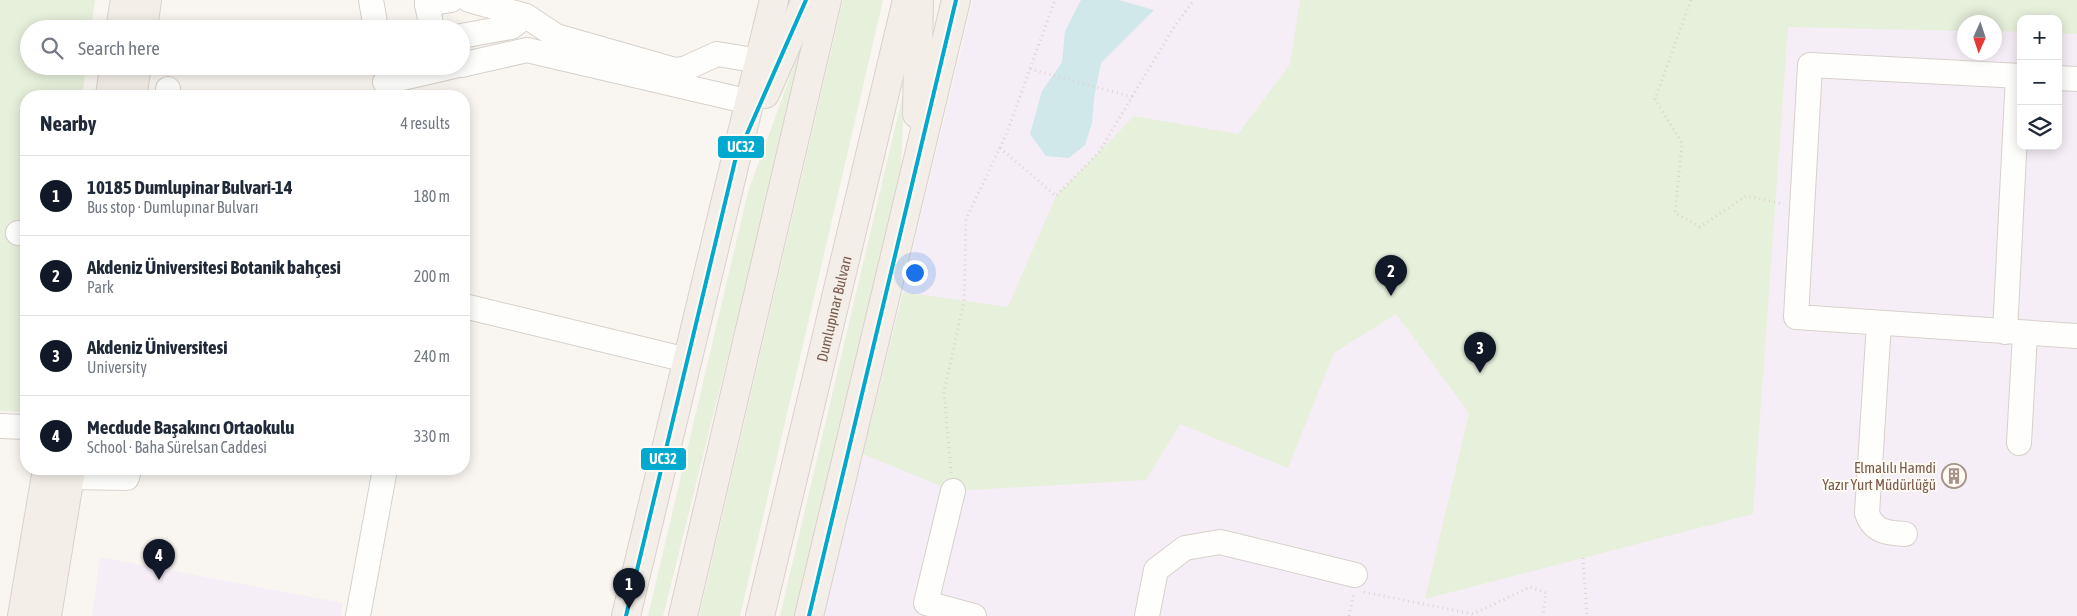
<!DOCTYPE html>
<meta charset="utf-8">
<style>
:root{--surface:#fff;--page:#f2f2f3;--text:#1f2937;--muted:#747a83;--line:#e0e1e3;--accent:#111827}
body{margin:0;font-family:"Asap Condensed",sans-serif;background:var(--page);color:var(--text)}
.controls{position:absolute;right:15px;top:15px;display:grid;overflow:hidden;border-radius:10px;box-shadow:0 2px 12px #0003}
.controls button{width:45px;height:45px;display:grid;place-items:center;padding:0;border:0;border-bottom:1px solid var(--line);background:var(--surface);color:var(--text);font:25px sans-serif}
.compass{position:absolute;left:1957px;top:15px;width:45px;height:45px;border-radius:50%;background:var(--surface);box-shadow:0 2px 12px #0003;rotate:183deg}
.you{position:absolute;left:914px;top:272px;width:18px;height:18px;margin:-12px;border:4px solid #fff;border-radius:50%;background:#1a73e8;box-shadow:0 0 0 8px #1a73e833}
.badge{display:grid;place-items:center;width:32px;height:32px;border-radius:50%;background:var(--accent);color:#fff;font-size:16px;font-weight:700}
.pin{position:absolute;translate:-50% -41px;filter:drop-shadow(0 1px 2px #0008)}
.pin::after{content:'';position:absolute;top:26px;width:18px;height:15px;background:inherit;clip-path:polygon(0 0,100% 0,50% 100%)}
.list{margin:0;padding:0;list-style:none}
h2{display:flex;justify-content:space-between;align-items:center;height:65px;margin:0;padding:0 20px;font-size:21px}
h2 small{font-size:16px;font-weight:400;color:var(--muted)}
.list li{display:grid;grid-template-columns:32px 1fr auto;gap:15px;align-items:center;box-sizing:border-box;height:80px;padding:0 20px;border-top:1px solid var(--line)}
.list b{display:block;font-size:19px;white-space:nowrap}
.list p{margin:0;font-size:16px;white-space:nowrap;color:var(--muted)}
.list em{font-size:16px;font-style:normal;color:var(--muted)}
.icon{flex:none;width:28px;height:28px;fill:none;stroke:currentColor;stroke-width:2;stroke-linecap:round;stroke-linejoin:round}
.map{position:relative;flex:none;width:2077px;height:616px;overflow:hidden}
.search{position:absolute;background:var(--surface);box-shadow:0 2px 12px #0003;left:20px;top:20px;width:450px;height:55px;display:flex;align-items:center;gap:12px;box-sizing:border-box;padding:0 18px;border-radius:28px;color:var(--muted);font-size:19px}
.panel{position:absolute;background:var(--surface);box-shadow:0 2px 12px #0003;left:20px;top:90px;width:450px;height:385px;border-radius:20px}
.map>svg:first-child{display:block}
</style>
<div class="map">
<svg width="2077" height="616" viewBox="0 0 2077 616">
<rect width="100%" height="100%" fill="#f9f5f0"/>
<g fill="#f6eef6" fill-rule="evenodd">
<path d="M973,0H2077V616H824ZM2021,19H2058V146H2021ZM1964,22H1994V52H1964Z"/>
<path d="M100,557L343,603L341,616H92Z"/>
</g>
<g fill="#e7f0db">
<path d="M0,0H95L91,29H29V66H86L82,96H26V412L0,411Z"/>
<path d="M843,0H883L740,616H699Z"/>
<path d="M1300,0H2077V34L2058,33V19H2021V32L1995,31L1994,22H1964V31L1788,27L1753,514L1425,599L1469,413L1396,314L1334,353L1288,468L1180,424L1146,480L953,491L863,454L903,292L1008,307L1056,196L1134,116L1238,134L1290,64Z"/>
<path d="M815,8L663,616H648L748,192Z"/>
<path d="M904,90L901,170L794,616H780Z"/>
</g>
<path fill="#d0e8ea" d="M1081,0H1119L1154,10L1101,63L1094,98L1092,123L1085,145L1069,158L1046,156L1030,134L1042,91L1062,62L1065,31Z"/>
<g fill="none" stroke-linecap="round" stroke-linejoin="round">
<defs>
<g id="minor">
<path d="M371,0L376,29"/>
<path d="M427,0V4L451,0"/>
<path d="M469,0L526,16L556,36L675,70L684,69L717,54L760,61"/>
<path d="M427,4L432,29"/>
<path d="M461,36L511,27L526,16"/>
<path d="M461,65L527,50L750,102"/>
<path d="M2021,76L1810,65L1796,317L2077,336"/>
<path d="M2058,78L2077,79"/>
<path d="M385,82L454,66"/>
<path d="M167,96L168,89"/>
<path d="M18,233L26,234"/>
<path d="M464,306L687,360"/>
<path d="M1879,323L1867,513C1873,532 1888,533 1905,534"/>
<path d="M2005,332L2018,76"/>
<path d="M0,426L26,427"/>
<path d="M2019,443L2025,334"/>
<path d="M70,477L127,478L129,469"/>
<path d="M953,491L926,603L974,616"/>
<path d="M358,616L385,469"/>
<path d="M1147,616L1156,570L1185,548L1220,542L1355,575"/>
</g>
<g id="major">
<path d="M120,29L125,0"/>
<path d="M143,29L147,0"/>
<path d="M765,94L806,0"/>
<path d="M110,96L114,66"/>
<path d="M132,96L137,66"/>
<path d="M917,114L919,0"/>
<path d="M22,616L47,469"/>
<path d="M47,616L71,469"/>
<path d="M626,616L774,0"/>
<path d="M683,616L827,0"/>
<path id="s1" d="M760,616L907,0"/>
<path d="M809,616L956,0"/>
</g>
</defs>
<use href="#minor" stroke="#d7d1cb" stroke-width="26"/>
<use href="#major" stroke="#dad1cc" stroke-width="30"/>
<g stroke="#dcd5d0" stroke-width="3" stroke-dasharray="1 4" stroke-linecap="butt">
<path d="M1691,0L1655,99L1682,143L1675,213L1700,227L1746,196L1784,204"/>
<path d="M1030,69L1132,97"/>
<path d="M1000,148L1056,196L1099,152L1174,27L1194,0"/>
<path d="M951,473L944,391L964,301L966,219L1006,135L1055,0"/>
<path d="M1583,558L1587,616"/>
<path d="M1364,592L1473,614L1530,587L1546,593L1543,616"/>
<path d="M1349,616L1354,592"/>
</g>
<use href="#minor" stroke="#fefefd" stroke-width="24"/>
<use href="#major" stroke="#f3eee8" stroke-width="28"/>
<defs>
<g id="bus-1">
<path d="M626,616L735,161L806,0"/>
<path d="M809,616L956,0"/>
</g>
</defs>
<use href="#bus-1" stroke="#fffaf3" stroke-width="8"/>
<use href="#bus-1" stroke="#00a9ce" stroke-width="4"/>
</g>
<defs>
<symbol id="building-ring" viewBox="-11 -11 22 22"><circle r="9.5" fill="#fffaf3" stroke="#a69286" stroke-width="1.5"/><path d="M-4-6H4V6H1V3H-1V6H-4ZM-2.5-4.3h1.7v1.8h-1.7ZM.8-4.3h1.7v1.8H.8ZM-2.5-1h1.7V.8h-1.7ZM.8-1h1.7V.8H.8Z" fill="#a69286"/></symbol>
</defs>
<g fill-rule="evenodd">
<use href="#building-ring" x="1940" y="462" width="28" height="28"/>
</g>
<g text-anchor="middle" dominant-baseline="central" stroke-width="4" stroke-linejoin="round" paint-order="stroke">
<g font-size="15" fill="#7a5c4d" stroke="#fffaf3">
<text stroke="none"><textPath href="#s1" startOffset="316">Dumlupınar Bulvarı</textPath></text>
</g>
<g font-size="15" fill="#7a5c4d" stroke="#fffaf3" text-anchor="end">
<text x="1936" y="467">Elmalılı Hamdi<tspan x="1936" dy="17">Yazır Yurt Müdürlüğü</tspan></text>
</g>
</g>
<g stroke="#fffaf3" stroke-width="2">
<rect x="717" y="135" width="48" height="24" rx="5" fill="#00a9ce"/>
<rect x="640" y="447" width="47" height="24" rx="5" fill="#00a9ce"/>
</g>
<g font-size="14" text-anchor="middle" font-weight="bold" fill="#fff">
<text x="741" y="152">UC32</text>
<text x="663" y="464">UC32</text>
</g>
</svg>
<div class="controls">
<button>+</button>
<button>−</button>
<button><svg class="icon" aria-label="layers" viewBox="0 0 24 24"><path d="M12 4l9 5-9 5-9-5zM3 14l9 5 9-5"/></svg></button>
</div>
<svg class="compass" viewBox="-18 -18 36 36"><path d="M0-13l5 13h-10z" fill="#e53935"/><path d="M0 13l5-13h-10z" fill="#747a83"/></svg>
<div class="you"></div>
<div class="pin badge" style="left:629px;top:609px">1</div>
<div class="pin badge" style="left:1391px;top:296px">2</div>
<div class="pin badge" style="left:1480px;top:373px">3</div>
<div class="pin badge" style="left:159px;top:580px">4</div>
<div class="search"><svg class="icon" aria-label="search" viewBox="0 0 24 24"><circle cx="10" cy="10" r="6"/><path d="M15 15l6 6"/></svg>Search here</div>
<section class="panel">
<h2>Nearby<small>4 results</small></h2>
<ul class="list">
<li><span class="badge">1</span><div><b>10185 Dumlupinar Bulvari-14</b><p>Bus stop · Dumlupınar Bulvarı</p></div><em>180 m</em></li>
<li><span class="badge">2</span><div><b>Akdeniz Üniversitesi Botanik bahçesi</b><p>Park</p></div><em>200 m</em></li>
<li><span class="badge">3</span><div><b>Akdeniz Üniversitesi</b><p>University</p></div><em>240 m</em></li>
<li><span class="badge">4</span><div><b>Mecdude Başakıncı Ortaokulu</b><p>School · Baha Sürelsan Caddesi</p></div><em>330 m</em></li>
</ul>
</section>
</div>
